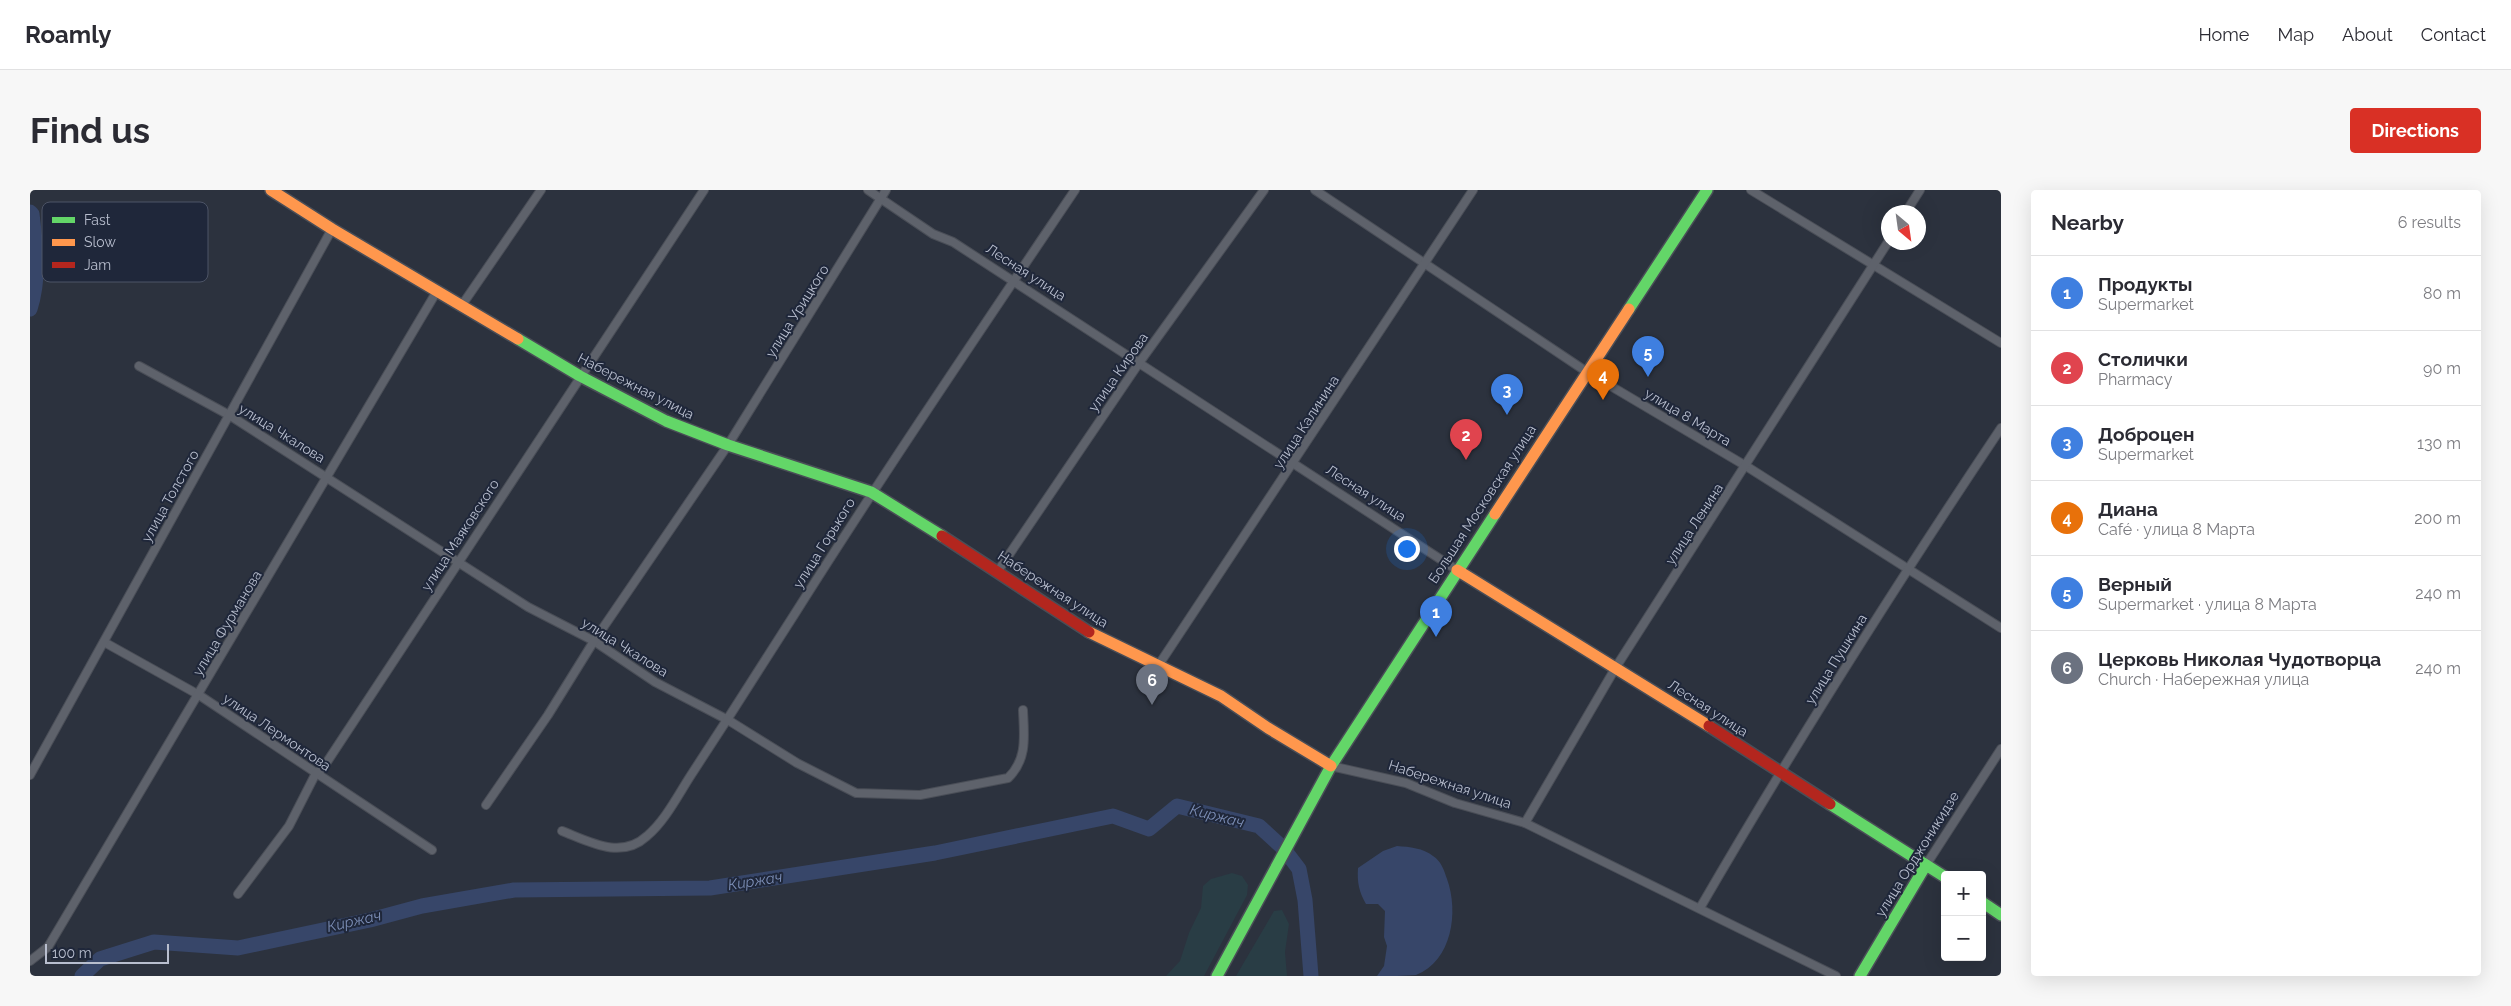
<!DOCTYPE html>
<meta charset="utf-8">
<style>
:root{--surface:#fff;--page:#f7f7f7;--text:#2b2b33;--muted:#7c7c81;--line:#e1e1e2;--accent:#d93025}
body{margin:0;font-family:Raleway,sans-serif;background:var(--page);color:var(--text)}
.controls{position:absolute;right:15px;bottom:15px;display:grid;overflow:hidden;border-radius:5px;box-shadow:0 5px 20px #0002}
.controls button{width:45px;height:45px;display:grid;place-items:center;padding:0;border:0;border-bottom:1px solid var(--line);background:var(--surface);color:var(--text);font:25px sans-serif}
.compass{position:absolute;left:1851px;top:15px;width:45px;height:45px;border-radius:50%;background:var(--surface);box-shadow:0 5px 20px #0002;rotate:151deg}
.scale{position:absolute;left:15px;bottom:12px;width:124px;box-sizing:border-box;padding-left:5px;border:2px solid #b8bece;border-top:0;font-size:14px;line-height:18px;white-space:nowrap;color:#b8bece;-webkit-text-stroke:4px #1f273a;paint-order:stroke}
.you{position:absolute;left:1376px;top:358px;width:18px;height:18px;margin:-12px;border:4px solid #fff;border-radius:50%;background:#1a73e8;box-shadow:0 0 0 8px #1a73e833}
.badge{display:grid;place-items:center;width:32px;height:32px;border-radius:50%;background:var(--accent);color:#fff;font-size:16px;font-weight:700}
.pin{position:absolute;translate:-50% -41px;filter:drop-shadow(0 1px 2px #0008)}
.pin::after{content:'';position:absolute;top:26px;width:18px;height:15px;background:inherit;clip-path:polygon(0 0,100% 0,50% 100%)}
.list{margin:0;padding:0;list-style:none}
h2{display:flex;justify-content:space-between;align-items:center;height:65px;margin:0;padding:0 20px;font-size:21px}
h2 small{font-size:16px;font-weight:400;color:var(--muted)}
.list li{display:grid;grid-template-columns:32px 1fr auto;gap:15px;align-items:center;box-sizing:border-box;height:75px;padding:0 20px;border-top:1px solid var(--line)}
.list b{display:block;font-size:19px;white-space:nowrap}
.list p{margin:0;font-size:16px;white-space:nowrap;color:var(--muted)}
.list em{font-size:16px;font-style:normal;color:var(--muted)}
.map{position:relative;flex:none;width:1971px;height:786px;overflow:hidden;border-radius:5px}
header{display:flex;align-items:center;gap:30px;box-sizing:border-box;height:70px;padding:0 25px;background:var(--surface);border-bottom:1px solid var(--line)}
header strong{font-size:24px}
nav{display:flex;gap:28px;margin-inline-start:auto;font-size:18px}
.intro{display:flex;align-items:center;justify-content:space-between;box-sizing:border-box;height:120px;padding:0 30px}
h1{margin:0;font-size:35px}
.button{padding:12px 22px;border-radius:5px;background:var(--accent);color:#fff;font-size:18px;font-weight:700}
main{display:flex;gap:30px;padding:0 30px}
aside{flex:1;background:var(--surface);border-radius:5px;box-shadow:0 5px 20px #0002}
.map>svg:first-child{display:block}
</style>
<header>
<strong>Roamly</strong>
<nav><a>Home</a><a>Map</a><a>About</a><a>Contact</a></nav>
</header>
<div class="intro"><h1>Find us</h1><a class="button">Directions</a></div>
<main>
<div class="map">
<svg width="1971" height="786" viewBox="0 0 1971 786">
<rect width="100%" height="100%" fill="#2c323e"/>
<g fill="#293d45">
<path d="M1202,683L1212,686L1218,695L1217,705L1174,786H1136L1150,771L1159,743L1171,718L1173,696L1181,689Z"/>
<path d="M1252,720L1259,734L1255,762L1257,786H1206L1244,721Z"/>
</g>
<path fill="#374669" d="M1367,656C1380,657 1393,658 1403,666C1411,671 1414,680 1417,689C1429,722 1422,771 1386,785C1376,786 1358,786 1347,786L1354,776L1357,756L1354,747L1355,721L1348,714H1336C1329,702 1327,692 1328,678L1353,661Z"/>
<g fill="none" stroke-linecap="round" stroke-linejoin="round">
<g stroke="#374669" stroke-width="15">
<path d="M0,22L2,24C6,56 10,88 0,119"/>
<path d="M52,786L70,769L124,752L208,758L340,730L392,716L484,700L680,698L905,663L1083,626L1119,639L1147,616L1229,636L1253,658L1269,679L1275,710L1281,786"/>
</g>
<defs>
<g id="street">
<path d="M838,0L903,44L923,52L1427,380"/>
<path d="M1285,0L1557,182L1716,276L1971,438"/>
<path d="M1721,0L1971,153"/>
<path d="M1876,22L1890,0"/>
<path d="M432,115L511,0"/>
<path d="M109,176L199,225L498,417L564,451L625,492L698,530L767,573L826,603L890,605L978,588C998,569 994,545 993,520"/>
<path d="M968,381L1109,173L1234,0"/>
<path d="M74,452L169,505L402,660"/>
<path d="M1128,476L1443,0"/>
<path d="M1301,576L1376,593L1425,613L1495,633L1806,786"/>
<path d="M0,585L302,39"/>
<path d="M456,615L518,525L564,451L698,255L856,0"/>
<path d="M1495,633L1586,477L1858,52"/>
<path d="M532,641C560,652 591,670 617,646C636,630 649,603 663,582C697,530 731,477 764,425C855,281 950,141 1045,0"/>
<path d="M1896,675L1971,559"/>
<path d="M208,704L259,636L286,583L293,578L674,0"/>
<path d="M1670,718C1765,554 1866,395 1971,238"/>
<path d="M0,771L18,757L407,101"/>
</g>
<g id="fast">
<path d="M1599,119L1677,0"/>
<path d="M488,149L550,186L636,231L698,255L841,302L912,346"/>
<path d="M1800,614L1915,687"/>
<path d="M1952,712L1971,725"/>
<path d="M1187,786L1301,576L1465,324"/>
<path d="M1830,786L1896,675"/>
</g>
<g id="slow">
<path d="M241,0L302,39L488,149"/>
<path d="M1465,324L1599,119"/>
<path d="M1427,380L1679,536"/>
<path d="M1059,442L1191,506L1238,538L1301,576"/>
</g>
<g id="jam">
<path d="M912,346L1059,442"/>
<path d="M1679,536L1800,614"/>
</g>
</defs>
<use href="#street" stroke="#4a4e57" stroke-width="10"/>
<use href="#fast" stroke="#4a4e57" stroke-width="14"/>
<use href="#slow" stroke="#4a4e57" stroke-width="14"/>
<use href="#jam" stroke="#4a4e57" stroke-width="14"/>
<use href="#street" stroke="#5e626b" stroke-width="8"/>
<use href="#fast" stroke="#63d668" stroke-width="11"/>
<use href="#slow" stroke="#ff974d" stroke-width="11"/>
<use href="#jam" stroke="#b3261e" stroke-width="11"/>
</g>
<g text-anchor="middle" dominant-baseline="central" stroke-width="4" stroke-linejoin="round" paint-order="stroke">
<g font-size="14" fill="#b8bece" stroke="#1f273a">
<text transform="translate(996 82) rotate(33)">Лесная улица</text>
<text transform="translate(767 121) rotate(-58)">улица Урицкого</text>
<text transform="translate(1088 182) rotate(-55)">улица Кирова</text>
<text transform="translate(606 196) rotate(27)">Набережная улица</text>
<text transform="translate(1658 227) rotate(31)">улица 8 Марта</text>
<text transform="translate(1276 232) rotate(-57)">улица Калинина</text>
<text transform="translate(252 243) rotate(32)">улица Чкалова</text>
<text transform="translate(1336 303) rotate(33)">Лесная улица</text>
<text transform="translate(140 306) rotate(-61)">улица Толстого</text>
<text transform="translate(1452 314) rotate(-57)">Большая Московская улица</text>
<text transform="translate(1664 334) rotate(-57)">улица Ленина</text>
<text transform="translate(430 345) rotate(-57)">улица Маяковского</text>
<text transform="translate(794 353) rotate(-58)">улица Горького</text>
<text transform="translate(1023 399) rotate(33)">Набережная улица</text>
<text transform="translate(197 433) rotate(-59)">улица Фурманова</text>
<text transform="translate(595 457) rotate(32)">улица Чкалова</text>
<text transform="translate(1806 469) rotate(-58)">улица Пушкина</text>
<text transform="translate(1678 518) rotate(33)">Лесная улица</text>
<text transform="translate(247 542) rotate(34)">улица Лермонтова</text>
<text transform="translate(1420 594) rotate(18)">Набережная улица</text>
<text transform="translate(1887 664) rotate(-58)">улица Орджоникидзе</text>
</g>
<g font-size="15" font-style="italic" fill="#7d8fb7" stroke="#1f273a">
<text transform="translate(1187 626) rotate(14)">Киржач</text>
<text transform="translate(725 691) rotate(-9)">Киржач</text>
<text transform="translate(324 731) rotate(-13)">Киржач</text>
</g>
</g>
<rect x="12" y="12" width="166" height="80" rx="8" fill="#1f273a" stroke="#4d5466" stroke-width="1"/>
<rect x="22" y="27" width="23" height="6" fill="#63d668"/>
<rect x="22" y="49" width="23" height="7" fill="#ff974d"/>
<rect x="22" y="72" width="23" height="6" fill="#b3261e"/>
<g font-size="14" fill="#b8bece">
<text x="54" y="35">Fast</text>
<text x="54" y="57">Slow</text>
<text x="54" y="80">Jam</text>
</g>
</svg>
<div class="controls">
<button>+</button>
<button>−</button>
</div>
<svg class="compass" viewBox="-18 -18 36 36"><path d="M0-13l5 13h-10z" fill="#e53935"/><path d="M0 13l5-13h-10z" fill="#7c7c81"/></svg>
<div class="scale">100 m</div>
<div class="you"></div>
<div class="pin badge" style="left:1406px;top:447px;background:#3f7fe0">1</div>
<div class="pin badge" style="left:1436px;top:270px;background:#e0444e">2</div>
<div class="pin badge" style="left:1477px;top:225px;background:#3f7fe0">3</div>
<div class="pin badge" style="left:1573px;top:210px;background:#e8710a">4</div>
<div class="pin badge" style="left:1618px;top:187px;background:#3f7fe0">5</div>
<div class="pin badge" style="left:1122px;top:515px;background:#6b7280">6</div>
</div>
<aside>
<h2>Nearby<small>6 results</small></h2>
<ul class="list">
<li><span class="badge" style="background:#3f7fe0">1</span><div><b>Продукты</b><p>Supermarket</p></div><em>80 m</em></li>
<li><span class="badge" style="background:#e0444e">2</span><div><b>Столички</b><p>Pharmacy</p></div><em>90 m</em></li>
<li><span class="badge" style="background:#3f7fe0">3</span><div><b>Доброцен</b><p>Supermarket</p></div><em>130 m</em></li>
<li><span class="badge" style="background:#e8710a">4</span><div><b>Диана</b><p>Café · улица 8 Марта</p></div><em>200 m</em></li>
<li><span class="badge" style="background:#3f7fe0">5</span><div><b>Верный</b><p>Supermarket · улица 8 Марта</p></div><em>240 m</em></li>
<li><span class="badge" style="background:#6b7280">6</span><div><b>Церковь Николая Чудотворца</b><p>Church · Набережная улица</p></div><em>240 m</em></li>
</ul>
</aside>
</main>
